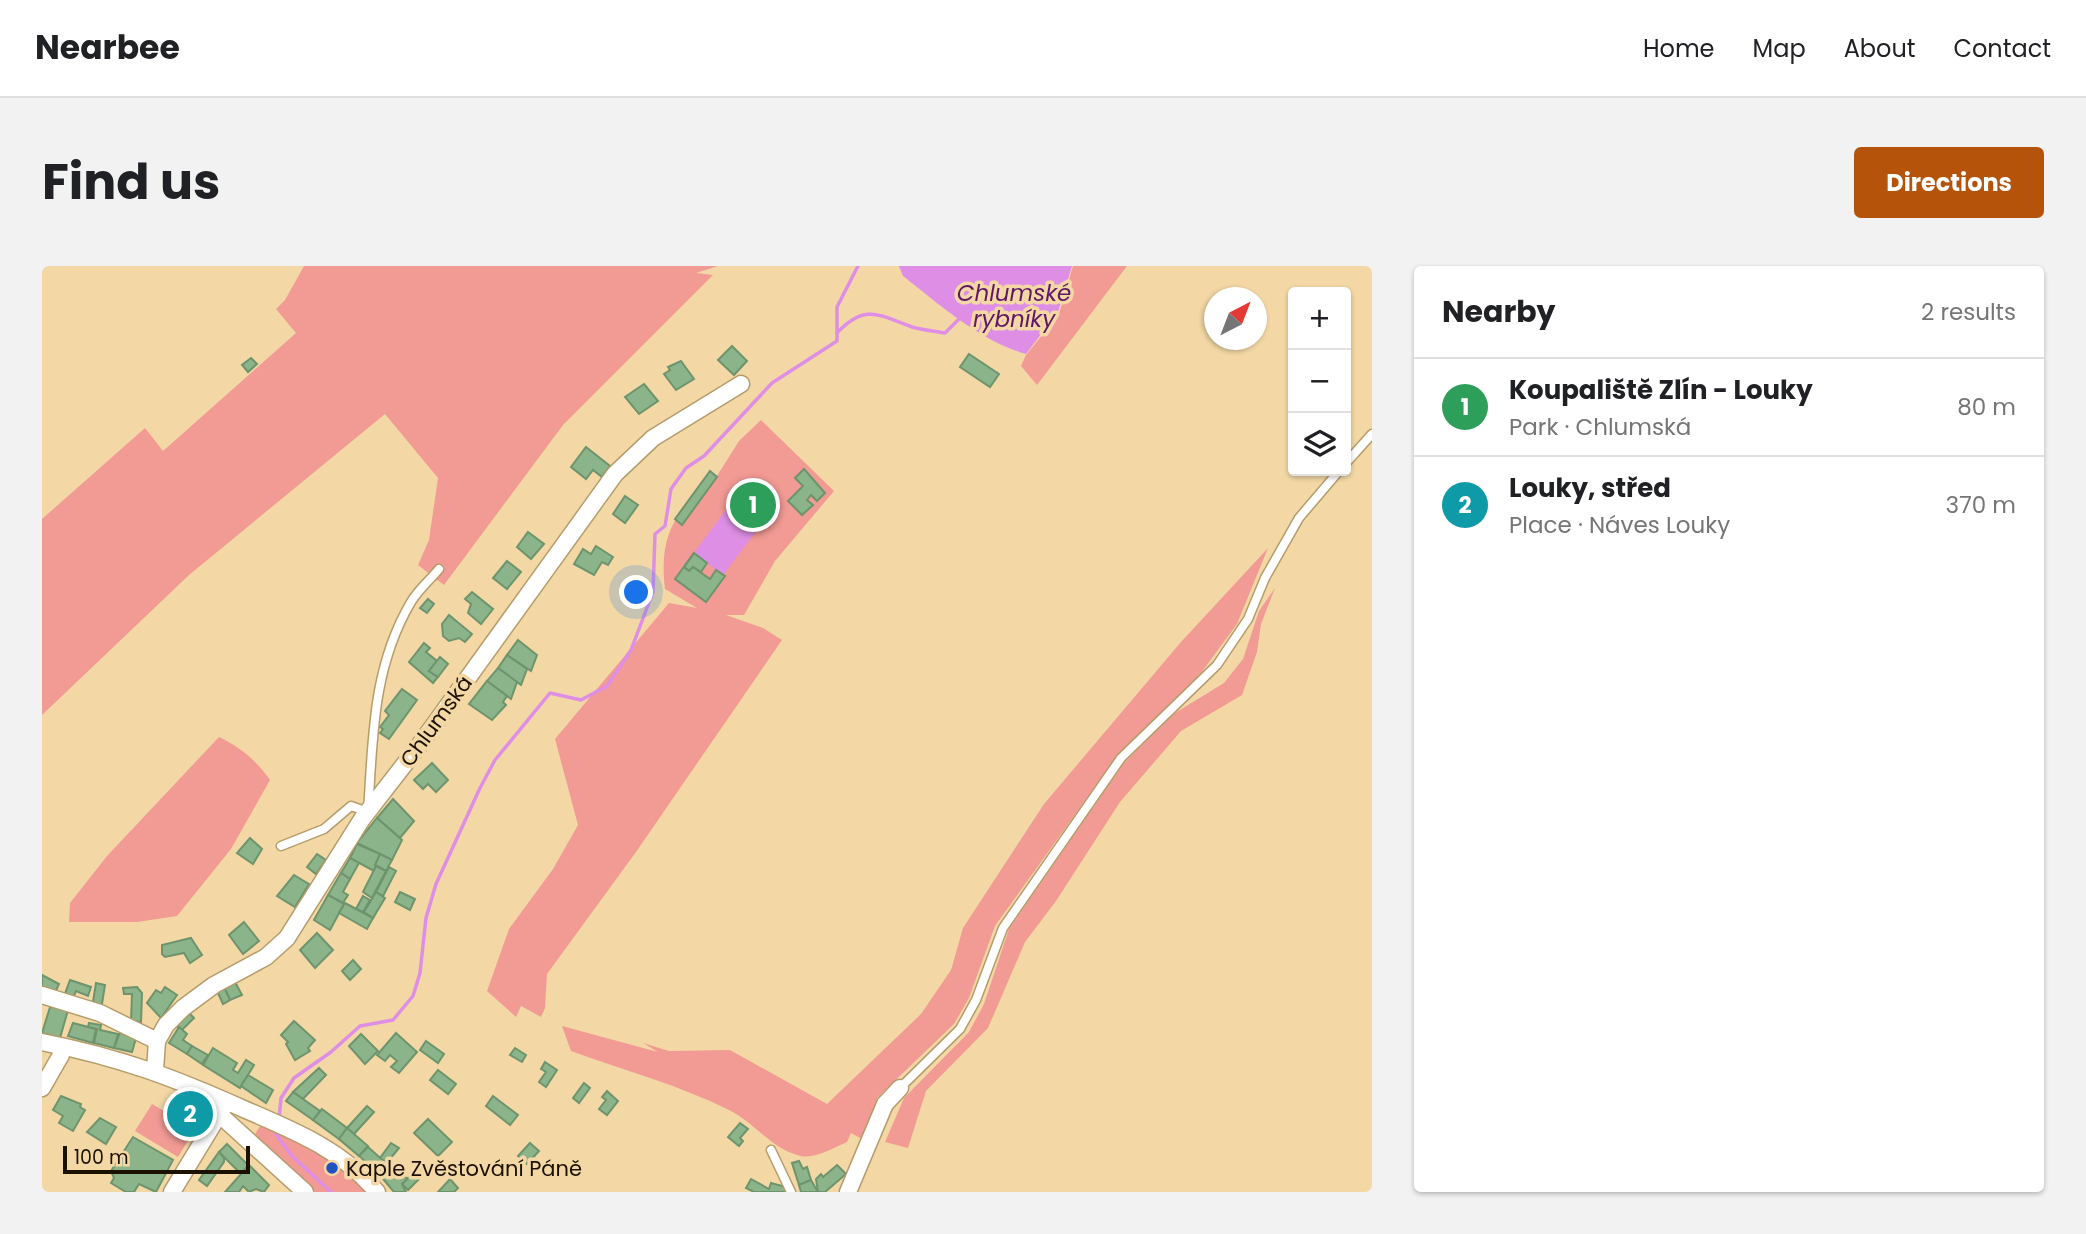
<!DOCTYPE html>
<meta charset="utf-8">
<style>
:root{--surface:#fff;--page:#f2f2f2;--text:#202124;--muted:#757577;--line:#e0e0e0;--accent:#b45309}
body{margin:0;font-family:Poppins,sans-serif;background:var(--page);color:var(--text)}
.controls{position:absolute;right:21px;top:21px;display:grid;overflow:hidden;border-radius:7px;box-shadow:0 2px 5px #0004}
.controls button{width:63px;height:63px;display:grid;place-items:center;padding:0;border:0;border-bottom:2px solid var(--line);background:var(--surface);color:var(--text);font:35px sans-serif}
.compass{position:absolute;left:1162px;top:21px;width:63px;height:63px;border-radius:50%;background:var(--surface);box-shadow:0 2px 5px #0004;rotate:42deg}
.scale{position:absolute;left:21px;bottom:18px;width:187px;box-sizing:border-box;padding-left:7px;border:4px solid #1a1101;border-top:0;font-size:19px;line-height:24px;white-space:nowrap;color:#1a1101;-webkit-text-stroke:5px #f3d8a5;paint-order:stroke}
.you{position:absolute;left:595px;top:327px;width:24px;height:24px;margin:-18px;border:5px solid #fff;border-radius:50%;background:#1a73e8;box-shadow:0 0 0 10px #1a73e833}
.badge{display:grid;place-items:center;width:46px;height:46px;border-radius:50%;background:var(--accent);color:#fff;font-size:23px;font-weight:700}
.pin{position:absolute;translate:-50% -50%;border:4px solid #fff;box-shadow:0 2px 7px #0006}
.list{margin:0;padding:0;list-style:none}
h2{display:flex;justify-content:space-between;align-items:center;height:91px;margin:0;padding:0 28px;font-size:30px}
h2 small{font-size:23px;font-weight:400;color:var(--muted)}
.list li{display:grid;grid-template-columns:46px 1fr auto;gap:21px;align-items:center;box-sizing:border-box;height:98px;padding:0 28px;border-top:2px solid var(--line)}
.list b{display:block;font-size:26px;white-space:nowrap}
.list p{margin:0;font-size:23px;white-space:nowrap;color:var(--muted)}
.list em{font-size:23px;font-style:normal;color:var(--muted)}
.icon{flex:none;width:38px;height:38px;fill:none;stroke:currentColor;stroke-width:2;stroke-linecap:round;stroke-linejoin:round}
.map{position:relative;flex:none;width:1330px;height:926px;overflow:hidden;border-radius:7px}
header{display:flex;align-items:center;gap:42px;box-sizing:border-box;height:98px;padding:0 35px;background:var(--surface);border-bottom:2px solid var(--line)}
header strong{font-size:33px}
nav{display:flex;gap:38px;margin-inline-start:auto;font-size:24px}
.intro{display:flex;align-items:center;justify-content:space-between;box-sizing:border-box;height:168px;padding:0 42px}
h1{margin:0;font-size:49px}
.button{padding:18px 32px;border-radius:7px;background:var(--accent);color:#fff;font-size:24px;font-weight:700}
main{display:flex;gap:42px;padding:0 42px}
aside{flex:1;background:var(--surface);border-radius:7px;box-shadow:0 2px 5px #0004}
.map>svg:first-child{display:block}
</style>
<header>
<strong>Nearbee</strong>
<nav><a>Home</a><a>Map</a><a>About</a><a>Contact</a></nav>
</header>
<div class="intro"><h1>Find us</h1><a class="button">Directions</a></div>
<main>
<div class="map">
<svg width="1330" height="926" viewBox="0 0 1330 926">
<rect width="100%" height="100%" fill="#f3d8a5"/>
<g fill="#f29a94">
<path d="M262,0H676L654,7L671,9L521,159L402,319L376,299L387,274L396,212L343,148L147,309L0,449V253L103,162L121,185L254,67L234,43L243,34Z"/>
<path d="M1031,0H1085L995,119L979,100L984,89L1017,48Z"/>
<path d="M719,154L792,225L733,295L702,349H684L721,362L740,374L594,586L505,708L503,742L499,751L479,740L474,751L445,725L467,663L511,603L536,559L513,473L627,337L655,342L623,323C616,265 636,249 668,205L675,210L697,175Z"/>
<path d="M1226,282L1195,358L1159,407L1075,490L953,660L927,732L912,758L835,832L830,851L820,873L809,867L805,876C791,882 773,893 759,890C730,884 712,856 687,844C637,819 581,804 529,785L520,760L616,786L601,777L627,785L688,784L785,838L879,748L909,704L921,662L1002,538L1139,376Z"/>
<path d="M1233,322L1219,358L1215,386L1200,429L1139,465L1078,536L1014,635L983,676L946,762L884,825L866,882L843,876L862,832L927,766L942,738L967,663L1082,497L1133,447L1182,417L1201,393L1217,345Z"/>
<path d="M177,471C198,481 215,495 228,514L189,583L135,650L95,656H27L28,637L65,590Z"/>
<path d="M110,838L153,863L136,891L93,865Z"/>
<path d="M218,860H225L278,885L324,926H271L212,870Z"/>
</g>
<g fill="#de8fe5">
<path d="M857,0H1030L1016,46L984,88C938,75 898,39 861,10Z"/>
<path d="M688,238L718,260L681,309L652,287Z"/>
</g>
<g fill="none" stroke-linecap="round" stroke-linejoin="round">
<g stroke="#de8fe5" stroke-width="3.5">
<path d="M795,67C823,37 837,49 870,61C880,64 892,65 903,67L917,53"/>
<path d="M237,853L239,832L252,812L289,786L318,760L351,754L371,730L378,707L384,652L394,618L438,522L453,494L508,427L539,434L565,420L589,384L611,326L613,268L623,260L629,223L644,202L662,190L730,117L795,75V41L816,0"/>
<path d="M235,864L234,868L249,889L289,926"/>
</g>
</g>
<g fill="#8cb48b" stroke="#6d946c" stroke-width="2">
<path d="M690,80L705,95L692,109L676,94Z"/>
<path d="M927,88L957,108L948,121L918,101Z"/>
<path d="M209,92L215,98L206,106L200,99Z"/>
<path d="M639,95L652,113L634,124L622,108L628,104L626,101Z"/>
<path d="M602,118L616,135L597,148L583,131Z"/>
<path d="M544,181L568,200L560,211L551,204L544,213L529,201Z"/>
<path d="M762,203L783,227L775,235L769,229L765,234L771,239L760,249L746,235L761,220L753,212Z"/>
<path d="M668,205L675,211L640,259L633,253Z"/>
<path d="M583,230L596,239L583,257L571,248Z"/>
<path d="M486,266L502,278L489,293L475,281Z"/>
<path d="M554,280L571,291L566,299L560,296L552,309L532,298L541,283L549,288Z"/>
<path d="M652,287L665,297L659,306L651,301L647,305L642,301Z"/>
<path d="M652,287L642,301L647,305L651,301L668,313L674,304L683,310L664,336L633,313Z"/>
<path d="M465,295L479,306L465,323L451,312Z"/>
<path d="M430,326L451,343L439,358L426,347L429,338L423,333Z"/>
<path d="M386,333L392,338L385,347L378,342Z"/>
<path d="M407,349L430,368L423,376L417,372L407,375L401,370L400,358Z"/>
<path d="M476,374L495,389L489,405L465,389Z"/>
<path d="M382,377L388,382L384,386L395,395L387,405L396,411L391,417L367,396Z"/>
<path d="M465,389L485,403L479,419L456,402Z"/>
<path d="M398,391L406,398L396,411L387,405Z"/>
<path d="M456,402L475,416L469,433L445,415Z"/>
<path d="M445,415L465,430L461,436L464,439L450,454L427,438Z"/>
<path d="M360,423L375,434L347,473L338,467L341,463L338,461L347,449L343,445Z"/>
<path d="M390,497L406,514L394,526L386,518L381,523L372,514Z"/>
<path d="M351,533L372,555L358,572L335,552Z"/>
<path d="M335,552L360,574L350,594L315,577Z"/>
<path d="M208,572L220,583L211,598L195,587Z"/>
<path d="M315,578L338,588L332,605L308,592Z"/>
<path d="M275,588L284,594L274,608L265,601Z"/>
<path d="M338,588L350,594L344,605L333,599Z"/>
<path d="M308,592L317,597L308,613L299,607Z"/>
<path d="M334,600L344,605L330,632L321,626Z"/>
<path d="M347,601L354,605L341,630L334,626Z"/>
<path d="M299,607L308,613L301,626L306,629L301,637L286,629Z"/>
<path d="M252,609L267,618L253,641L235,630Z"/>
<path d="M334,626L343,632L331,652L322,646Z"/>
<path d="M358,626L373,633L368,644L353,636Z"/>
<path d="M286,629L302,638L288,664L272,654Z"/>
<path d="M321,630L328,634L321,646L314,643Z"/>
<path d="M303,637L331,652L325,663L297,647Z"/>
<path d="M202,656L217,675L201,688L187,669Z"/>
<path d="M275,667L291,684L273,702L258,684Z"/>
<path d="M149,672L160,689L148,697L142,687L123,691L120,688V679Z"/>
<path d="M311,694L319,703L308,714L300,705Z"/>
<path d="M0,709L17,718L13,727L0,721Z"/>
<path d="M28,714L49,721L46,730L34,725L30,735L21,733Z"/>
<path d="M193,716L200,729L188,734L182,720Z"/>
<path d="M54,717L63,719L59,744L50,742Z"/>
<path d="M95,721L100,727L99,756L89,755L90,728H82L81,722Z"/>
<path d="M123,721L135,729L119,752L105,737L114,724L119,727Z"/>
<path d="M182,721L188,734L181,738L175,725Z"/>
<path d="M9,738L26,744L18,772L0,767Z"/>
<path d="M145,745L152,752L140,764L132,758Z"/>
<path d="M252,755L273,774L266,782L268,785L253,794L244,778L246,776L239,769Z"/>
<path d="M31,757L54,763L51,777L26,770Z"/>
<path d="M47,757L59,759L58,764L76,768L72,782L52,777L55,763L46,761Z"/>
<path d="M137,761L145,768L141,774L150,780L145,788L127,777Z"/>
<path d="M79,764L94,772L90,786L72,782Z"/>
<path d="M354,767L375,786L357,807L349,801L355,795L348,789L343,795L335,789Z"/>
<path d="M319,768L336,785L323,798L307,780Z"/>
<path d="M384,775L402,788L396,797L378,784Z"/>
<path d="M150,780L166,789L160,798L145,788Z"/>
<path d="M171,782L195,797L191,804L196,807L204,794L212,799L198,822L161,799Z"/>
<path d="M473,782L484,789L480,796L468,789Z"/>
<path d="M503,796L515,804L504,821L497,816L504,806L499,803Z"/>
<path d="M277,802L284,809L261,833L251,826Z"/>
<path d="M396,804L414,818L406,828L388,814Z"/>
<path d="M206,809L231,824L224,837L199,820Z"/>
<path d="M542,817L548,822L537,837L531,832Z"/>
<path d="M565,825L576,835L565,849L557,843L564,834L560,831Z"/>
<path d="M251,826L278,845L271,854L244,835Z"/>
<path d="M19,830L39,838L38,841L43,844L31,865L17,857L21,850L11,844Z"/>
<path d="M451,830L476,849L468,859L444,840Z"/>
<path d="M325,840L332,846L312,868L305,862Z"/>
<path d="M280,843L305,862L297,873L271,854Z"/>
<path d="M58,852L74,861L64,878L45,866Z"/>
<path d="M386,853L410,876L396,890L372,867Z"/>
<path d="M698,857L706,863L698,872L701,875L697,880L686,871Z"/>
<path d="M305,862L326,880L317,890L297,873Z"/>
<path d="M91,871L131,894L114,926L97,918L92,926H84L69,917L72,912L69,905Z"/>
<path d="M349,877L357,882L344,898L338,892Z"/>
<path d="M488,877L497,885L485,898L476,890Z"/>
<path d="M185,878L206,899L199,908L177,886Z"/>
<path d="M326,881L345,898L336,907L317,890Z"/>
<path d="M177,886L182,892V896L165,920L157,914Z"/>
<path d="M757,895L761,903L765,901L769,914L757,919L750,897Z"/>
<path d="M382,896L388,902L366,924L360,918Z"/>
<circle cx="291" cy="903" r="5.5"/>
<path d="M345,898L350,906L355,902L365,913L360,918L364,926H352L336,907Z"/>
<path d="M207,899L227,919L222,926L214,923L207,926L201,920L197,926H183Z"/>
<path d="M795,899L804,908L783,926H776L774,913L779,908L781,911Z"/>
<path d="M408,913L416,922L412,926H396Z"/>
<path d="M709,913L727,923L729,917L744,921L745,926H712L704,922Z"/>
<path d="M769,914L776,926H759L757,919Z"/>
</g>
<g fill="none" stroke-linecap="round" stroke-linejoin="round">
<defs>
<g id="lane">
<path d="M1304,197L1330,168"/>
<path d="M239,580L282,563L309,540L326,546C331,473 330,402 369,336C376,324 388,314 397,303"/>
<path d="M858,822L918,763L934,734L961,662L1079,492L1175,399L1206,353L1223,312L1257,252L1297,205"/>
<path d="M729,884L749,926"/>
</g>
<g id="street">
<path d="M0,729L58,747L115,775"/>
<path d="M0,776C77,791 133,812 204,844C253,865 300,884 335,926"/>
<path d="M113,804L115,775L124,759L141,742L172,719L224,691L245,672L320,553L379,477L573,208L611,172L699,118"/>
<path d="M0,822L19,789L18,780"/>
<path d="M178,849L263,926"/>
<path d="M130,926L181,842"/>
<path d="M806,926L843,838L858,822"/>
</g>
</defs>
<use href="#lane" stroke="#b59c6b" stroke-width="11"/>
<use href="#street" stroke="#b59c6b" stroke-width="19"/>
<use href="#lane" stroke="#fff" stroke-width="8"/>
<use href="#street" stroke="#fff" stroke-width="16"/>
</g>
<circle fill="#2351bf" stroke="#f3d8a5" stroke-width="2.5" cx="290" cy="902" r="7"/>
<g text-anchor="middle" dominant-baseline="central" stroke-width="7" stroke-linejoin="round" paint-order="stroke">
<g font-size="21" fill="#1a1101" stroke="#f3d8a5">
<text transform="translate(394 455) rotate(-54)">Chlumská</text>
</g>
<g font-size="21" fill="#1a1101" stroke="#f3d8a5" text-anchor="start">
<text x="304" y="902">Kaple Zvěstování Páně</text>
</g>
<g font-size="23" font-style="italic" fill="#5e1866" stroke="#f3d8a5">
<text x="972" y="27">Chlumské<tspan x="972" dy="26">rybníky</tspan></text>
</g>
</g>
</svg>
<div class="controls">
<button>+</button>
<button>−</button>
<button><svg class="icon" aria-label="layers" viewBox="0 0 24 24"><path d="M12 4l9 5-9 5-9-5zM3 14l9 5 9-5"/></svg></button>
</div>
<svg class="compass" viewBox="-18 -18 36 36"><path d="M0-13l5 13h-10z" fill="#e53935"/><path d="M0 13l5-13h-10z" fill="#757577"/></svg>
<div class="scale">100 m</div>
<div class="you"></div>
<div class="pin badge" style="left:711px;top:239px;background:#2e9e5b">1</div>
<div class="pin badge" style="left:148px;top:848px;background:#0f9aa8">2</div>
</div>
<aside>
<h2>Nearby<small>2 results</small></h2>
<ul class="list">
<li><span class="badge" style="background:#2e9e5b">1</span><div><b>Koupaliště Zlín - Louky</b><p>Park · Chlumská</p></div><em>80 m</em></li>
<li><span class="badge" style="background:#0f9aa8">2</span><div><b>Louky, střed</b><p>Place · Náves Louky</p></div><em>370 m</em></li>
</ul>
</aside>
</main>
